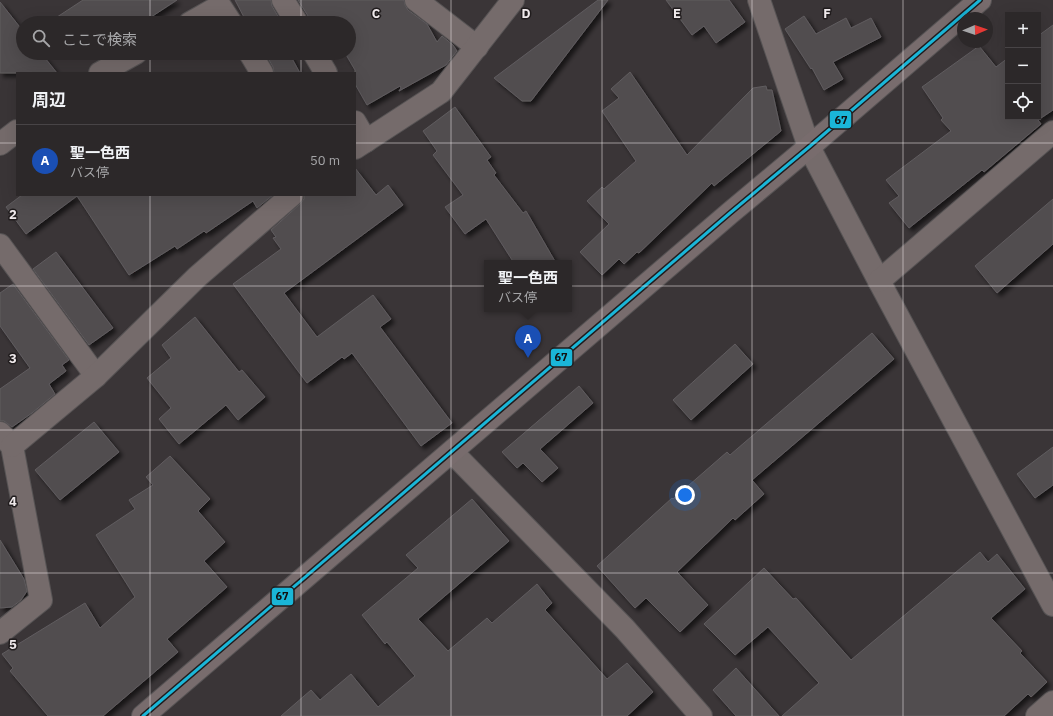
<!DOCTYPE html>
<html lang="ja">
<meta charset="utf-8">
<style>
:root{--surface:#2c2829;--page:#343031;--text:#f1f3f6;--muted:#a6a6a8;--line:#484446;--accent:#b0aaac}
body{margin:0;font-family:"IBM Plex Sans","Noto Sans JP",sans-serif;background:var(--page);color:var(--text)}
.controls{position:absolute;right:12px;top:12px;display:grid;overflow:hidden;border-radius:0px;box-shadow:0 4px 16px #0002}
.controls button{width:36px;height:36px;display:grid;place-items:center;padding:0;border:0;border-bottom:1px solid var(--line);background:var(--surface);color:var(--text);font:20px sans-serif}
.compass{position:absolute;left:957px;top:12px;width:36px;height:36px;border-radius:50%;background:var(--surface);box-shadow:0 4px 16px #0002;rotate:88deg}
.you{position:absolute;left:685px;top:495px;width:14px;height:14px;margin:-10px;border:3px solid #fff;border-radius:50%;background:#1a73e8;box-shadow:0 0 0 6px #1a73e833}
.badge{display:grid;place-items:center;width:26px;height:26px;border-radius:50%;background:var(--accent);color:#fff;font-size:13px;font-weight:700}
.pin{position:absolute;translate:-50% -33px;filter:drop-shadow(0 1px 2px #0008)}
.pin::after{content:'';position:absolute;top:21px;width:14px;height:12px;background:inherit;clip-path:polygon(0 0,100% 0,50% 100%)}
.popup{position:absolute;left:484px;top:260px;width:88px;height:52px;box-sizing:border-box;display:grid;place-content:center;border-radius:0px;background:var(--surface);filter:drop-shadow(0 1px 3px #0005);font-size:13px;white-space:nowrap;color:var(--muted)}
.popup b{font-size:15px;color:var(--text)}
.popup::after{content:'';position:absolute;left:50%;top:100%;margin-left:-8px;border:8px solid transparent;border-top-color:var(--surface)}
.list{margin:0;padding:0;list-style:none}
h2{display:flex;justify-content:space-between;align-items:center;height:52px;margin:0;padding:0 16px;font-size:17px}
h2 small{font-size:13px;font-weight:400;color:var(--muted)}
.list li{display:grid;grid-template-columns:26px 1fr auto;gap:12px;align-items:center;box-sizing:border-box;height:72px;padding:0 16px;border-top:1px solid var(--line)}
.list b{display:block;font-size:15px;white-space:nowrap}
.list p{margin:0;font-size:13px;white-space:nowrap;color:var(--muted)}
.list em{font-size:13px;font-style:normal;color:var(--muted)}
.icon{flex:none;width:22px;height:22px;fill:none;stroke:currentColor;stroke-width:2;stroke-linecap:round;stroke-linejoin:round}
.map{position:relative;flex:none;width:1053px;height:716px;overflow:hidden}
.search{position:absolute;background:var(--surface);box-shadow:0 4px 16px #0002;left:16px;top:16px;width:340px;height:44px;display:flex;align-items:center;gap:10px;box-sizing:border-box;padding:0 14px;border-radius:22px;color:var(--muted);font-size:15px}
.panel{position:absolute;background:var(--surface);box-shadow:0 4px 16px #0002;left:16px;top:72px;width:340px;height:124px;border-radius:0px}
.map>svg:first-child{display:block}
</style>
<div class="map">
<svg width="1053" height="716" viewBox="0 0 1053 716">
<defs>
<filter id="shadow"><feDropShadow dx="3.5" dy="3.5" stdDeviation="2" flood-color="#0009"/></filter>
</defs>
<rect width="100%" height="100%" fill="#3a3537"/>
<g fill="#514e50" stroke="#605c5f" filter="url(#shadow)">
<path d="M83,0H177L142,23H48Z"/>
<path d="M235,0H271L272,6L282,23H245L244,22L246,21Z"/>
<path d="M298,0H404L405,5L408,10L427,24L437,42L442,36L453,45L457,51L446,65L399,91L401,88L400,86L367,105L355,84V70L345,53H349V23H309L308,16Z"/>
<path d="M598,0H608L531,101H522L494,78Z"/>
<path d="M666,0H729L745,22L716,43L704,26L692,35Z"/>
<path d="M0,2L23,31V53H41L57,73H0Z"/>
<path d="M804,16L816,34L846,18L851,28L871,18L881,37L833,62L843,79L824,90L812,68L811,69L785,29Z"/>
<path d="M1053,25V110L1038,120L1041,124L984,172L982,170L909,228L889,203L899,196L886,180L951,131L941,120L943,118L922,87L979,46L996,67L1008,58V117H1038V36Z"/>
<path d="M265,53H289L300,73H274L273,67Z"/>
<path d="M630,72L687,155L753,88L766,86L767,90H772L781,131L714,186L712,183L639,253L637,252L624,264L619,259L602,275L580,252L609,224L587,201L602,187L604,189L636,161L602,111L619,98L611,89Z"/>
<path d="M455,107L491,157L487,160L496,173L494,175L523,213L526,211L556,263H514L486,219L465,234L445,207L463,195L433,155L437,151L423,131Z"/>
<path d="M355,168L376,195L388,185L403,205L284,293L317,337L373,295L391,319L380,327L452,423L421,446L352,353L344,359L342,357L307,383L233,284L281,249L273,238L276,237L271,230L300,204L304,199V195H355Z"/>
<path d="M22,195H273L257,208L253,201L206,233L204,231L177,249L175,246L129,275L77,196L26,234L6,207Z"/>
<path d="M1053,199V244L997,293L975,266Z"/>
<path d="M56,252L113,328L89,345L33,269Z"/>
<path d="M13,284L69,360L62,365L66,371L49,384L55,394L32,413L12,427L4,421H0V389L30,368L0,326V293Z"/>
<path d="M195,317L239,372L242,370L265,397L238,420L226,405L179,444L159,419L171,408L147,378L171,358L162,345Z"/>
<path d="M872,333L894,359L752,480L764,494L735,520L733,518L677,572L708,605L680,632L646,598L635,608L597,566L672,498L673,499L727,452L730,455Z"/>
<path d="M735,344L753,364L691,420L673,400Z"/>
<path d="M579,386L593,403L540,449L558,468L542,482L523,463L517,468L502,452Z"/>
<path d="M94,422L119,452L60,500L35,470Z"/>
<path d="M1053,447V485L1035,498L1017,474Z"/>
<path d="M170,456L210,499L198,511L225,542L204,561L227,587L167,639L178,652L103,716H48L10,671L13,668L2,654L85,603L100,628L135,597L96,535L135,509L129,500L153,485L146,477Z"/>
<path d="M472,499L509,541L418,619L448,651L487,618L492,623L537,584L552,603L545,610L607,679L627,663L653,692L627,716H281L311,690L320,700L351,674L378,707L415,676L387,642L385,644L362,615L418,568L406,555Z"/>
<path d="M0,540L24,579L27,591L21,600L12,607L0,608Z"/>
<path d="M980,552L988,562L997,554L1025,589L991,618L1022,651L1020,653L1047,682L1031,697L1028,694L1004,716H782L819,683L768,627L735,655L704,624L764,568L793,599L796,598L851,660Z"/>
<path d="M736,668L779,716H736L713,690Z"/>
</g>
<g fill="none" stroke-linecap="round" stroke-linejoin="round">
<defs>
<g id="street">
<path d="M283,0L297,23"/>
<path d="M416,0L477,47"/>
<path d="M759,0L809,147L879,281L1053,605"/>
<path d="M190,23L220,6L231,23"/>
<path d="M250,53L262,73"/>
<path d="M314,53L326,73"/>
<path d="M100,73L136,53"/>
<path d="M355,122L366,141"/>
<path d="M0,144L17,131"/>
<path d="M355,148L441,92L513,0"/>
<path d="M0,245L96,376"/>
<path d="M879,281L1053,132"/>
<path d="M0,433L12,446L41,600L0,633"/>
<path d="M12,446L96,376L197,277L292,195"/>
<path d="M452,452L625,629L701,716"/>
<path d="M1037,716L1053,702"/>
</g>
<path id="secondary" d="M143,716L730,213L809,147L980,0"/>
</defs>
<use href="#street" stroke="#565354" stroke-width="24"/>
<use href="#secondary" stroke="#565354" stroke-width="24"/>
<use href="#street" stroke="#756b6b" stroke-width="22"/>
<use href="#secondary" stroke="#786c6d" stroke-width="22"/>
<defs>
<path id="bus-1" d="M143,716L730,213L809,147L980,0"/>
</defs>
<use href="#bus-1" stroke="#201c1d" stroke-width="6"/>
<use href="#bus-1" stroke="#1ab6d8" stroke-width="3"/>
</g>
<path fill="none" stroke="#efe9eb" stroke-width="1" stroke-opacity="0.55" d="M150,0V23M301,0V23M451,0V716M602,0V716M752,0V716M903,0V716M150,53V73M301,53V73M0,143H17M355,143H1053M150,195V716M301,195V716M0,286H1053M0,430H1053M0,573H1053"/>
<g font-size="13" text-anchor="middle" font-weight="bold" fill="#efe9eb" stroke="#201c1d" stroke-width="3" stroke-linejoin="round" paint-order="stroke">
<text x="376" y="18">C</text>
<text x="526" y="18">D</text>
<text x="677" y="18">E</text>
<text x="827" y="18">F</text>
<text x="13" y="219">2</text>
<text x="13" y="363">3</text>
<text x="13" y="506">4</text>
<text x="13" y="649">5</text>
</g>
<g stroke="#201c1d" stroke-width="1.5">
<rect x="829" y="110" width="23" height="19" rx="4" fill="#1ab6d8"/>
<rect x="550" y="348" width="23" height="19" rx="4" fill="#1ab6d8"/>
<rect x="271" y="587" width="23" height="19" rx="4" fill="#1ab6d8"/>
</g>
<g font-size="11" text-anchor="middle" font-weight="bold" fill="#111">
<text x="841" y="124">67</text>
<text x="561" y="361">67</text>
<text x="282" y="600">67</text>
</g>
</svg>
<div class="controls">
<button>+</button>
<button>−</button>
<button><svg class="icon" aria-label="locate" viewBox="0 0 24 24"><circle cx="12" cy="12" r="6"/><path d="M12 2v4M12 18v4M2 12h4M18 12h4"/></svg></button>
</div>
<svg class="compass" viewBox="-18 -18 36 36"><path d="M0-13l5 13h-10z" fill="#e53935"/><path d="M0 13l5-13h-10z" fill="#a6a6a8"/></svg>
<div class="you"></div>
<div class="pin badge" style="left:528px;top:358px;background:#1a4fb4">A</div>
<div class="popup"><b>聖一色西</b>バス停</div>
<div class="search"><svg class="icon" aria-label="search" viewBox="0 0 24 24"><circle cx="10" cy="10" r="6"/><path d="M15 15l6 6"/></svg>ここで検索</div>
<section class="panel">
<h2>周辺<small></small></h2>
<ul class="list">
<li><span class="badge" style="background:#1a4fb4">A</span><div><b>聖一色西</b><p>バス停</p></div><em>50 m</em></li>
</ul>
</section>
</div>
